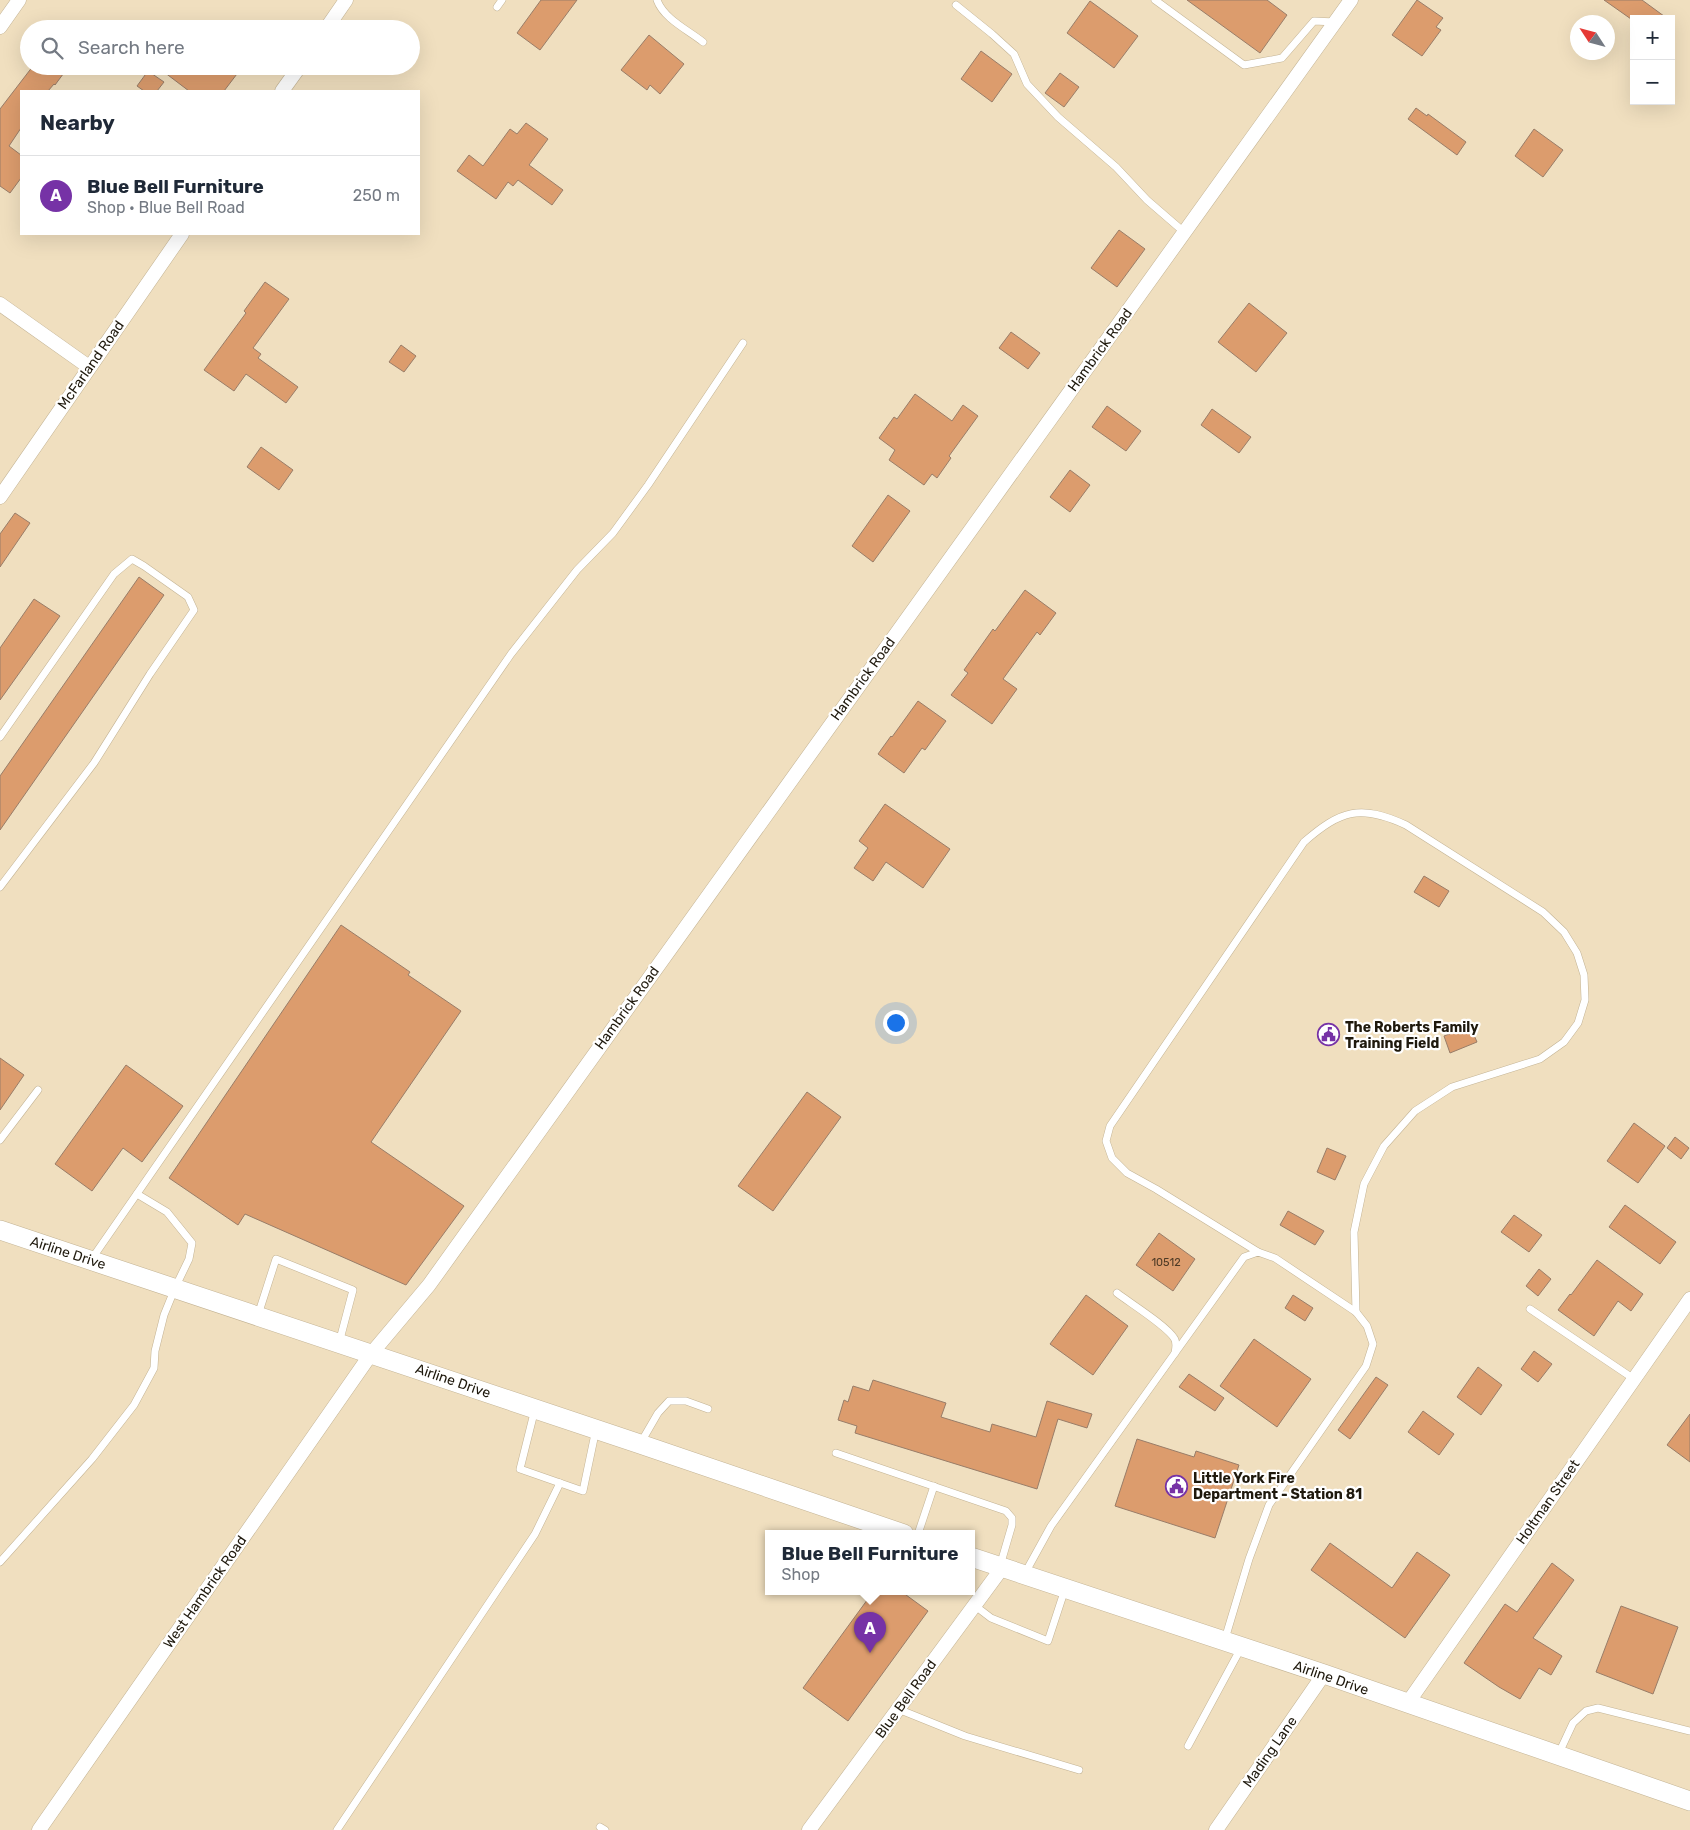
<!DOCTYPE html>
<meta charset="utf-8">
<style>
:root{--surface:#fff;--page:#f6f6f7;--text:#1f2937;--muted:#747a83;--line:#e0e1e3;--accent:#7632a6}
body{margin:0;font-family:Rubik,sans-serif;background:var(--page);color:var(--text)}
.controls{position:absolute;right:15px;top:15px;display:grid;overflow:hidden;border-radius:0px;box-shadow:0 5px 20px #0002}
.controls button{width:45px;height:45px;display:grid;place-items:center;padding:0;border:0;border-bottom:1px solid var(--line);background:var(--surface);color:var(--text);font:25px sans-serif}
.compass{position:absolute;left:1570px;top:15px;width:45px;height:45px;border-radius:50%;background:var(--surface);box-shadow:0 5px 20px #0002;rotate:306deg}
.you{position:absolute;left:895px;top:1022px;width:18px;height:18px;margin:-12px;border:4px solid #fff;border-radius:50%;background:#1a73e8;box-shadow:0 0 0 8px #1a73e833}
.badge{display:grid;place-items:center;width:32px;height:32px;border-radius:50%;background:var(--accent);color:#fff;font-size:16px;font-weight:700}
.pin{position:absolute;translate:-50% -41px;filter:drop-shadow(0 1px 2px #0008)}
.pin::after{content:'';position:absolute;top:26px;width:18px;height:15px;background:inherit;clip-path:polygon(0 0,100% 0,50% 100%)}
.popup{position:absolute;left:765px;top:1530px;width:210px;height:65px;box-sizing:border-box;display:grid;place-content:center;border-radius:0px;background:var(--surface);filter:drop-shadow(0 1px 4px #0005);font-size:16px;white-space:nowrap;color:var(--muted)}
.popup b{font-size:19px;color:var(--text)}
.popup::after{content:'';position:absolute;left:50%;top:100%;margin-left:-10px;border:10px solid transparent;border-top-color:var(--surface)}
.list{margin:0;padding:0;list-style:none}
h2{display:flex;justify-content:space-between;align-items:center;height:65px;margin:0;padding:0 20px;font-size:21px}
h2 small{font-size:16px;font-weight:400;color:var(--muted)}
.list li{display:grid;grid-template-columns:32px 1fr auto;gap:15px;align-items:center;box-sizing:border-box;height:80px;padding:0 20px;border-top:1px solid var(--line)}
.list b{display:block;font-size:19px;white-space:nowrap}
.list p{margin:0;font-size:16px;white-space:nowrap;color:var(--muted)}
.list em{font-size:16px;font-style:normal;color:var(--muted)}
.icon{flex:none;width:28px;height:28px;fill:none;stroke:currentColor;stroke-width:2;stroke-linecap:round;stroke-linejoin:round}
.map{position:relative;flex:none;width:1690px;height:1830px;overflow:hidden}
.search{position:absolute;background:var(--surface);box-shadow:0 5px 20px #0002;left:20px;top:20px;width:400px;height:55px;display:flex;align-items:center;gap:12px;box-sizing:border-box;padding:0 18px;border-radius:28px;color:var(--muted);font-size:19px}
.panel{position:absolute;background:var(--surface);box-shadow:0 5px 20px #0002;left:20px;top:90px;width:400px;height:145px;border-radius:0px}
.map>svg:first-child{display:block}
</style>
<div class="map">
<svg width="1690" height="1830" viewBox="0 0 1690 1830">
<rect width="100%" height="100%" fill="#f0dfbf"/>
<g fill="#dc9c6d" stroke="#997d68">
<path d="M541,0H577L540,50L517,33Z"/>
<path d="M1187,0H1267L1287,15L1260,53Z"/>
<path d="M1417,0L1443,18L1436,27L1441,30L1422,56L1392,35Z"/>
<path d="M1604,0H1642L1668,19H1631Z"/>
<path d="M1090,1L1138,36L1114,68L1067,33Z"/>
<path d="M649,35L684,64L660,94L650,85L647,90L621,70Z"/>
<path d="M981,51L1012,74L992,102L961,79Z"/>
<path d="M33,66H69L55,85L54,84L48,91H21V128L9,146L21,155V178L10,193L0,186V109Z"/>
<path d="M156,66H243L224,91H189Z"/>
<path d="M148,71L164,82L157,91H144L137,86Z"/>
<path d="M1060,73L1079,87L1064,107L1045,93Z"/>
<path d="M1416,108L1427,116L1428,114L1466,142L1457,155L1408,119Z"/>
<path d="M526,123L548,139L529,165L563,190L552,205L518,180L513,186L508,182L496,199L457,171L469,155L483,166L510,129L517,134Z"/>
<path d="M1534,129L1563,150L1543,177L1515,156Z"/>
<path d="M1119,230L1145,249L1117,287L1091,268Z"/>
<path d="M265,282L289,299L253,348L261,354L258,358L298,387L286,403L246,374L234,391L204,370L246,313L244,311Z"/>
<path d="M1249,303L1287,333L1256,372L1218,342Z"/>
<path d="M1011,332L1040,353L1028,369L999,348Z"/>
<path d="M401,345L416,356L404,372L389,362Z"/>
<path d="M915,394L952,421L963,405L978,416L949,456L951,458L937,478L932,474L924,485L889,460L895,450L879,438L894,417L897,419Z"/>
<path d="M1107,406L1141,431L1126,451L1092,427Z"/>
<path d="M1212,409L1251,437L1239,453L1201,425Z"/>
<path d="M261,447L293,470L279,490L247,467Z"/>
<path d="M1070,470L1090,485L1070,512L1050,497Z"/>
<path d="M888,495L910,511L873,562L852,546Z"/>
<path d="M15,513L30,523L0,567V534Z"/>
<path d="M139,577L164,595L0,830V776Z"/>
<path d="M1025,590L1056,613L1040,635L1037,632L1003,679L1017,689L992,724L951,695L968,673L964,670L993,629L995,631Z"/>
<path d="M34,599L60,616L0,700V648Z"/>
<path d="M918,701L946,721L925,750L922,748L904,773L878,754L891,736L892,737Z"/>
<path d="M885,804L950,849L923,888L886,862L873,881L854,868L868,848L859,841Z"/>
<path d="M1424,876L1449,891L1439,907L1414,892Z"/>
<path d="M341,925L410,972L408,975L461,1011L371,1142L464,1206L406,1285L245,1214L238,1225L169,1178Z"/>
<path d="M1470,1026L1477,1042L1450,1053L1444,1036Z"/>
<path d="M0,1058L24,1075L0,1110Z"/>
<path d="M126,1065L183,1106L142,1162L123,1148L92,1191L55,1164Z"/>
<path d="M807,1092L841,1117L773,1211L738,1186Z"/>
<path d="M1634,1123L1665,1146L1638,1183L1607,1161Z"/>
<path d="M1675,1137L1689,1148L1681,1159L1667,1148Z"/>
<path d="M1327,1148L1346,1156L1335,1180L1317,1172Z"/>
<path d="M1625,1205L1676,1242L1660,1264L1609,1227Z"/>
<path d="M1288,1211L1324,1231L1315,1245L1280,1225Z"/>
<path d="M1514,1215L1542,1235L1529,1252L1501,1232Z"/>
<path d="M1159,1233L1195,1259L1173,1291L1136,1265Z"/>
<path d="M1597,1260L1643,1294L1631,1311L1618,1301L1594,1336L1558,1310L1570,1294L1571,1295Z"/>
<path d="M1539,1269L1551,1279L1538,1296L1526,1286Z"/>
<path d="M1086,1295L1128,1326L1093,1375L1050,1344Z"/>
<path d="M1293,1295L1313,1308L1305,1321L1285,1308Z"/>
<path d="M1254,1339L1311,1379L1277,1427L1220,1386Z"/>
<path d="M1534,1351L1552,1364L1538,1382L1521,1369Z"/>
<path d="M1478,1367L1502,1385L1481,1415L1457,1397Z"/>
<path d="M1189,1374L1224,1398L1215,1411L1179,1387Z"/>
<path d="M1376,1377L1388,1385L1350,1439L1338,1430Z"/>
<path d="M873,1380L946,1403L941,1417L990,1432L992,1424L1036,1437L1047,1401L1092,1414L1087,1428L1058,1419L1037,1489L855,1433L857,1426L838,1420L844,1400L848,1402L853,1386L869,1391Z"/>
<path d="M1423,1411L1454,1434L1439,1455L1408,1432Z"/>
<path d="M1690,1414V1462L1667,1445Z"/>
<path d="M1137,1439L1194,1457L1196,1451L1239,1465L1215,1538L1115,1506Z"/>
<path d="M1330,1543L1392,1588L1417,1552L1450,1575L1405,1638L1311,1570Z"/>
<path d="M1552,1563L1574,1580L1533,1638L1562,1656L1551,1675L1539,1668L1520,1699L1499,1687L1464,1663L1505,1604L1517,1612Z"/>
<path d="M873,1592H902L928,1611L848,1721L803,1688Z"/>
<path d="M1621,1606L1678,1627L1653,1694L1596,1672Z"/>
</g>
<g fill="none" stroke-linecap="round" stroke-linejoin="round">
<defs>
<g id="lane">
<path d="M657,0C664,19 688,30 703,42"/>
<path d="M1155,0L1244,65L1282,58L1314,21L1335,22"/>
<path d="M956,5L992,34L1014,54L1027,84L1058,117L1116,167L1147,200L1184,232"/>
<path d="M497,7L502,0"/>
<path d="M0,737L114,574L132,559L144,566L188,597L194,610L150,674L94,763L0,887"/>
<path d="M0,1140L38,1090"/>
<path d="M1258,1252L1156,1189L1127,1173L1112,1158L1106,1141L1110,1126L1304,842C1341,810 1360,804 1406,825L1543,912L1564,932L1577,953L1584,975L1585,1000L1578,1023L1564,1042L1540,1059L1452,1087L1415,1111L1384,1146L1364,1184L1354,1232L1356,1312"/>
<path d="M91,1260L511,654L577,570L613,533L648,485L743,343"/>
<path d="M1530,1309L1634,1379"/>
<path d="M258,1315L276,1259L353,1290L339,1343"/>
<path d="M1175,1353L1244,1257L1258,1252L1275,1258L1356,1312L1367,1326L1373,1344L1366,1366L1269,1505L1249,1559L1225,1639"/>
<path d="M535,1409L520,1469L583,1491L596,1429"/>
<path d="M640,1444L658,1413L669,1401H686L708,1409"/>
<path d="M836,1453L1006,1511L1012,1518V1525L1000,1566"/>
<path d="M918,1534L934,1486"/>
<path d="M0,1562L92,1459L134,1405L154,1368L155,1351L164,1315L175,1288L189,1259L192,1243L167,1212L137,1194"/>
<path d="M1024,1575L1051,1526L1175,1353C1176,1348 1177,1342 1174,1338C1167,1326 1130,1303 1117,1293"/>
<path d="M974,1605L991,1618L1048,1641L1065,1589"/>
<path d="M898,1709L965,1736L1079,1770"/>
<path d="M1188,1746L1241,1648"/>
<path d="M1559,1753L1573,1723L1586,1711L1598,1708L1690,1731"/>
<path d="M600,1827L605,1830"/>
<path d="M337,1830L535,1534L560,1483"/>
</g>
<g id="street">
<path d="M0,27L19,0"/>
<path d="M326,29L346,0"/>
<path d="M282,91L300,66"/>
<path d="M0,304L89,367"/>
<path d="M0,497L182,234"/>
<path d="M1407,1704L1690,1299"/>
<path d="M39,1830L371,1354L429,1285L1351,0"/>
<path d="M809,1830L1002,1568"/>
<path d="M1216,1830L1324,1674"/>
</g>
<g id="secondary">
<path d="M0,1230L640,1444L904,1534"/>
<path d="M971,1557L1324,1674L1690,1801"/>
</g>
</defs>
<use href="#lane" stroke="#c3b394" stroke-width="8"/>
<use href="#street" stroke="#c3b394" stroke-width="15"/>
<use href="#secondary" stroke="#c3b394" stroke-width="20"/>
<use href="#lane" stroke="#fff" stroke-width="7"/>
<use href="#street" stroke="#fff" stroke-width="14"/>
<use href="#secondary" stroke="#fff" stroke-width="19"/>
</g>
<defs>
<symbol id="civic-ring" viewBox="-11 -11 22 22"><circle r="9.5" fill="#fff" stroke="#7632a6" stroke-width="1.5"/><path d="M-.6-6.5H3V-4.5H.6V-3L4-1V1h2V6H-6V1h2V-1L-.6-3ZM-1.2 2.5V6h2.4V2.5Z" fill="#7632a6"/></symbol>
</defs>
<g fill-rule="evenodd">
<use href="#civic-ring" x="1316" y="1022" width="25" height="25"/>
<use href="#civic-ring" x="1164" y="1474" width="25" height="25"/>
</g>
<g text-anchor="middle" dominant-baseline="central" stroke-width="4.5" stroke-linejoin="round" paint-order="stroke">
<g font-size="11" fill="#4e3a25">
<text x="1166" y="1262">10512</text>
</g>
<g font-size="14" fill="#1f190d" stroke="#fff">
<text transform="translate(1100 350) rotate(-54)">Hambrick Road</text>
<text transform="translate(91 365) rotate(-55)">McFarland Road</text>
<text transform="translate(863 679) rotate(-54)">Hambrick Road</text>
<text transform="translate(627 1008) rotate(-54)">Hambrick Road</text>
<text transform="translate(68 1253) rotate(18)">Airline Drive</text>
<text transform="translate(453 1381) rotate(19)">Airline Drive</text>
<text transform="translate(1548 1502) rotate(-55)">Holtman Street</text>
<text transform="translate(205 1592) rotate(-55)">West Hambrick Road</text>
<text transform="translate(1331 1678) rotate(19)">Airline Drive</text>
<text transform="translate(906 1699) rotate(-54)">Blue Bell Road</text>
<text transform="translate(1270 1752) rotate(-55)">Mading Lane</text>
</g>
<g font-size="14" font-weight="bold" fill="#1f190d" stroke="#fff" text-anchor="start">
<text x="1345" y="1027">The Roberts Family<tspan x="1345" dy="16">Training Field</tspan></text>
<text x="1193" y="1478">Little York Fire<tspan x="1193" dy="16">Department - Station 81</tspan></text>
</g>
</g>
</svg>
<div class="controls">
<button>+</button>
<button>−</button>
</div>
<svg class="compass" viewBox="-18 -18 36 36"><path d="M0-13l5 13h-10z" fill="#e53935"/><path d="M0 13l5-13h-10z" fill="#747a83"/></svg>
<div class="you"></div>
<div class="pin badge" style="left:870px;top:1653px">A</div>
<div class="popup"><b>Blue Bell Furniture</b>Shop</div>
<div class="search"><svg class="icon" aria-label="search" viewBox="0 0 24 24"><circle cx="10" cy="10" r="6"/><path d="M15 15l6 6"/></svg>Search here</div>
<section class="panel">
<h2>Nearby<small></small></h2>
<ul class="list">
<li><span class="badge">A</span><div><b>Blue Bell Furniture</b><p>Shop · Blue Bell Road</p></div><em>250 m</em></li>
</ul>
</section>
</div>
